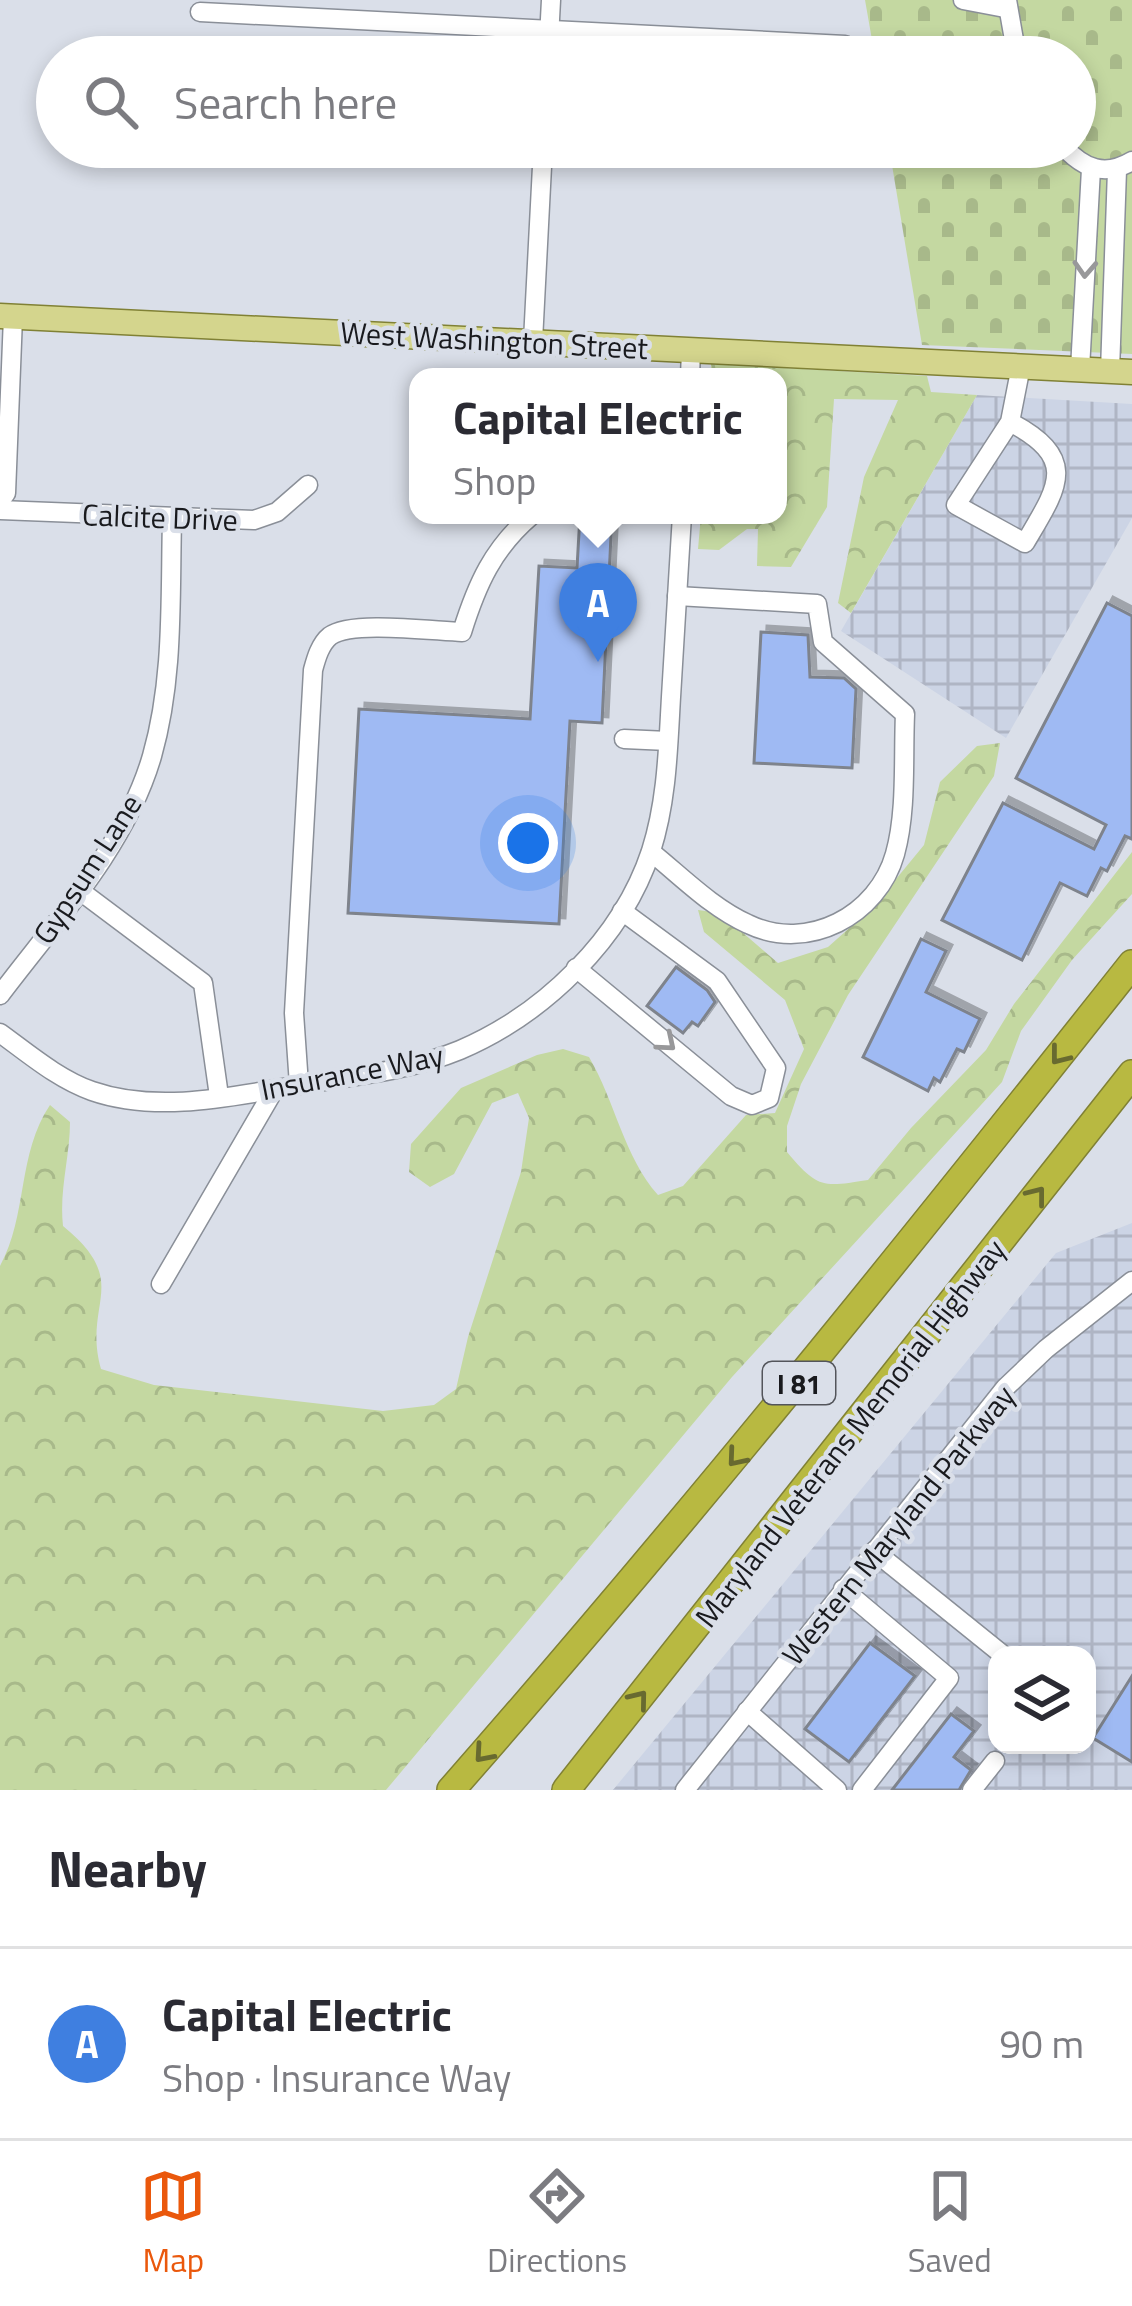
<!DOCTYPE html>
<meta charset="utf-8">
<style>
:root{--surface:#fff;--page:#f7f7f7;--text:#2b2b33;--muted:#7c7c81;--line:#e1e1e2;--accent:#ea580c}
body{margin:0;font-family:"Titillium Web",sans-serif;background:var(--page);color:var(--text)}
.controls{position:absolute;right:36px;bottom:36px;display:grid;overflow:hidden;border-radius:24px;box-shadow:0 6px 18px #0003}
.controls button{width:108px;height:108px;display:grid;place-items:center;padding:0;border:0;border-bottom:3px solid var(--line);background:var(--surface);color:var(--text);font:60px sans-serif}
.you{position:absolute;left:528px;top:843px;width:42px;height:42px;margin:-30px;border:9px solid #fff;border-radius:50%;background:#1a73e8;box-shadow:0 0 0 18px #1a73e833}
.badge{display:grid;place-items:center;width:78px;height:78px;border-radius:50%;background:var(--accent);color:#fff;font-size:39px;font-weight:700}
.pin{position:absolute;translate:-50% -99px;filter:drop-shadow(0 3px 6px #0008)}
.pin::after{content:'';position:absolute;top:63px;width:42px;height:36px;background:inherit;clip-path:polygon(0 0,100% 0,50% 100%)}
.popup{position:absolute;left:409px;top:368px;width:378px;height:156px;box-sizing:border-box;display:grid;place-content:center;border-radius:24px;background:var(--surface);filter:drop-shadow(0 3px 9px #0005);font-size:39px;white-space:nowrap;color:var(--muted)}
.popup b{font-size:45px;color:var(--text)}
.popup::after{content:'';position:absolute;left:50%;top:100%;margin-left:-24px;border:24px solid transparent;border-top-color:var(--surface)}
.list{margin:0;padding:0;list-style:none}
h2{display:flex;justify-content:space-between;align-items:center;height:156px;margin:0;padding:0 48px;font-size:51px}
h2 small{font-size:39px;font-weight:400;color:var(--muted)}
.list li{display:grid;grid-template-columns:78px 1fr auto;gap:36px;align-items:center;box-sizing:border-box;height:192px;padding:0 48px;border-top:3px solid var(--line)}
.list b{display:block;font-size:45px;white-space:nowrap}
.list p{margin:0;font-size:39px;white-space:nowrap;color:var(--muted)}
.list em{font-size:39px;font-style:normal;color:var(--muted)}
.icon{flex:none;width:66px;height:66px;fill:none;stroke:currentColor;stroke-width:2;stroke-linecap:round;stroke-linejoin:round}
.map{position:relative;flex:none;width:1132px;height:1790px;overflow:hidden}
.search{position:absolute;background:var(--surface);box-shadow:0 6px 18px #0003;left:36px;right:36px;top:36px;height:132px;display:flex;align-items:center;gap:30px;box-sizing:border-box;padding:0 42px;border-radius:66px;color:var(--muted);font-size:45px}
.sheet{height:348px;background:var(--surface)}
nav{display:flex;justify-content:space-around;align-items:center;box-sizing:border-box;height:168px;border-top:3px solid var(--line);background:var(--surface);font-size:33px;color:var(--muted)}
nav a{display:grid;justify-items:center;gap:6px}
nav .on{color:var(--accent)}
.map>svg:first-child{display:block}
</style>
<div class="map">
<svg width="1132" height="1790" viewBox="0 0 1132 1790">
<defs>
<pattern id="industrial-grid" width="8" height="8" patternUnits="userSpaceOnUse" patternTransform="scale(3)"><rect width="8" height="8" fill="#ccd4e5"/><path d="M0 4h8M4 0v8" fill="none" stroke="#afb5c4"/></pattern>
<pattern id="forest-crowns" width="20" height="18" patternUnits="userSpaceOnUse" patternTransform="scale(3)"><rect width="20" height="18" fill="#c4d8a1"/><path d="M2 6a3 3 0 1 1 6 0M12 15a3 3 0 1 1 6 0" fill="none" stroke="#a8b98a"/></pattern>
<pattern id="cemetery-stones" width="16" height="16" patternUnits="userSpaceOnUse" patternTransform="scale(3)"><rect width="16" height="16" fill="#c4d8a1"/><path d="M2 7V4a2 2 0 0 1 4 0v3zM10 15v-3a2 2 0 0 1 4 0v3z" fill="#a8b98a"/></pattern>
<filter id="shadow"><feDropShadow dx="6" dy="-6" stdDeviation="0" flood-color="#0004"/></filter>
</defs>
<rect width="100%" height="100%" fill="#dadfe9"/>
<g fill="url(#industrial-grid)" fill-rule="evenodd">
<path d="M977,395L1132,404V518L1006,738L841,631Z"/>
<path d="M1132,1223V1790H613L1056,1253ZM997,1655H1087V1745H997Z"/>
</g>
<g fill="url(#forest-crowns)">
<path d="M711,364L927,376L931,392L977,395L851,613L838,603L864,477L898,400L834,399L827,507L791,567L757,566L758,529H747L719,550L698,549L701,515H778V377H711Z"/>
<path d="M1000,743L994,776L848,995L801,1084L787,1126V1152C818,1189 823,1187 868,1180L911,1128L986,1050L1014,1004L1132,852V894L1072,960L1021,1031L1002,1082L732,1377L386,1790H0V1266C28,1215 17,1154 50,1105L70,1122C70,1157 59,1190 63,1226C133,1283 82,1302 101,1369L154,1385L383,1411L434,1405L456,1389L468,1337L521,1172L529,1118L518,1093L492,1103L454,1174L430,1187L409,1172L411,1144L461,1088L537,1055L563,1049L589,1057C615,1101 624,1157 658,1195L683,1186L746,1115L775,1113L804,1049L785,1000L704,932L698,910L720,913L778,963L828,947L873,907L924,845L940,782L977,746Z"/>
</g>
<path fill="url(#cemetery-stones)" d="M865,0H1132V354L922,345L889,147H1075V57H875Z"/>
<g fill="#9fbaf3" stroke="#7e838c" stroke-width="3" filter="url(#shadow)">
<path d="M580,515H612L602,723L570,721L559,924L348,913L359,709L530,719L539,566L577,568Z"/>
<path d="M1107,603L1132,616V839L1125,836L1107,871L1101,868L1087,896L1060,883L1022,960L942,920L1003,803L1094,849L1106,825L1016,778Z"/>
<path d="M761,632L808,635L810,677L844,678L856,689L852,768L754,763Z"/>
<path d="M921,939L946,951L926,992L980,1019L964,1052L957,1049L940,1082L934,1078L928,1091L863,1057Z"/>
<path d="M676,967L707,990L715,1002L698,1026L692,1022L683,1033L647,1006Z"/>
<path d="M870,1643L915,1676L849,1762L805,1729Z"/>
<path d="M1132,1676V1762L1093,1738Z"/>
<path d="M951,1714L974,1731L954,1757L971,1770L959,1790H892Z"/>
</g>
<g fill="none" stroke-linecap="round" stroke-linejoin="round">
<defs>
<g id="minor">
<path d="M963,0L1005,8"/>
<path d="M1007,0L1017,57"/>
<path d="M200,12L845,45"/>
<path d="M548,57L551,0"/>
<path d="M1064,147C1084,169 1105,177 1132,161"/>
<path d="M533,341L543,147"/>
<path d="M1080,369L1091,169"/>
<path d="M1110,371L1117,170"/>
<path d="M690,377L691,350"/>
<path d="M1010,422L956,505L1025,543C1058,487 1080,459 1010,422L1021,366"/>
<path d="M0,501L6,493L13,317"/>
<path d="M0,510L254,520L277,512L308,485"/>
<path d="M624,739L668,741"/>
<path d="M651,852C681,876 712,908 748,924C808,953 878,915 895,854C907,811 903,759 905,714L823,642L817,604L677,596"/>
<path d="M79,890L203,983L219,1096"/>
<path d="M576,968L731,1096L752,1105L769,1098L776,1068L717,981L622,911"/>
<path d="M0,995C55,922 126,846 152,756C174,679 170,599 172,519"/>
<path d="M0,1033C29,1054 58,1079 92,1091C158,1114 234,1096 300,1085C354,1076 409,1071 460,1050C544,1014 622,939 651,851C667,801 668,749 671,697C675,637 678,576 682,515"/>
<path d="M299,1085L294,1013L313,670C316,659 320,644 330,636C351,620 433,631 462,632C477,584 493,548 532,515"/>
<path d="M161,1284L274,1090"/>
<path d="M874,1551L1003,1655"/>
<path d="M843,1589L949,1678L862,1790"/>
<path d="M747,1711L837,1790"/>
<path d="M685,1790L1005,1388L1046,1349L1132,1281"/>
<path d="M972,1790L995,1761"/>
</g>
<path id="major" d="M0,316L1132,372"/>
<g id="highway">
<path d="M451,1790C687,1521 910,1244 1132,964"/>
<path d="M566,1790L1132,1074"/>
</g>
</defs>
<use href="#minor" stroke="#8a8f98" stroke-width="21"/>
<use href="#major" stroke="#808135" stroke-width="27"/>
<use href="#highway" stroke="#808135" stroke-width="30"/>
<use href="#minor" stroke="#fff" stroke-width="18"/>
<use href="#major" stroke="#d4d58d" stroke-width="24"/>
<use href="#highway" stroke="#b8b941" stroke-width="27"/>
</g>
<defs><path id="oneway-chevron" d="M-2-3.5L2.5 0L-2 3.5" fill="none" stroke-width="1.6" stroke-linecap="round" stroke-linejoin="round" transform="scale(3)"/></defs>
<g stroke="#98989a">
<use href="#oneway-chevron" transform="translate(1085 269) rotate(93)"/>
<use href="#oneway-chevron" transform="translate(667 1043) rotate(40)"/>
</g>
<g stroke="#686a30">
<use href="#oneway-chevron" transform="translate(1059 1056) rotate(128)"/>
<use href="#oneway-chevron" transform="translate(1037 1195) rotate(-52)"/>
<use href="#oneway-chevron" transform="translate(736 1458) rotate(130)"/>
<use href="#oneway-chevron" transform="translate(639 1699) rotate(-51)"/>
<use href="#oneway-chevron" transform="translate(483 1754) rotate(131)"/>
</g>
<g text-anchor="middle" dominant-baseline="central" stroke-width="9" stroke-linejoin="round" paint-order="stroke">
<rect fill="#dadfe9" stroke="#53555b" stroke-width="3" x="763" y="1362" width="72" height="42" rx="9"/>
<g font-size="27" font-weight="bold" fill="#191a1e">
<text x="799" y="1383">I 81</text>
</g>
<g font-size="30" fill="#191a1e" stroke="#dadfe9">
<text transform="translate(494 340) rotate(3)">West Washington Street</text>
<text transform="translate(160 517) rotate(2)">Calcite Drive</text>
<text transform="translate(87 869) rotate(-57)">Gypsum Lane</text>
<text transform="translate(352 1072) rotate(-11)">Insurance Way</text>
<text transform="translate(850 1433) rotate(-52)">Maryland Veterans Memorial Highway</text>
<text transform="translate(898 1525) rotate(-51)">Western Maryland Parkway</text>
</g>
</g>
</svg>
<div class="controls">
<button><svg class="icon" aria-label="layers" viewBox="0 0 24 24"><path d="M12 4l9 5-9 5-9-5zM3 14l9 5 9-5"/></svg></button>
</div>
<div class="you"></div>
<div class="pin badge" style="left:598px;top:662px;background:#3f7fe0">A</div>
<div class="popup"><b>Capital Electric</b>Shop</div>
<div class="search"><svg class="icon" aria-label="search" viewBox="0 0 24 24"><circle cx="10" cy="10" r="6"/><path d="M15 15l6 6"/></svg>Search here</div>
</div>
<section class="sheet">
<h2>Nearby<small></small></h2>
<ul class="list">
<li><span class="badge" style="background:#3f7fe0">A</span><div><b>Capital Electric</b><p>Shop · Insurance Way</p></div><em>90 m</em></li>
</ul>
</section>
<nav>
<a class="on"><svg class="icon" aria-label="map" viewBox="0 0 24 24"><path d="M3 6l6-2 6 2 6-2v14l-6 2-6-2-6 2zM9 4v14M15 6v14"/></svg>Map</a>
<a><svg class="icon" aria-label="directions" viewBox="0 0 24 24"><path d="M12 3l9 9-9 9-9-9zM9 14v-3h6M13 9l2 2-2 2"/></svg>Directions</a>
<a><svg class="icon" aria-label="saved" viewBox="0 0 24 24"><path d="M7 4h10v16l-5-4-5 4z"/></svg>Saved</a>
</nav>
